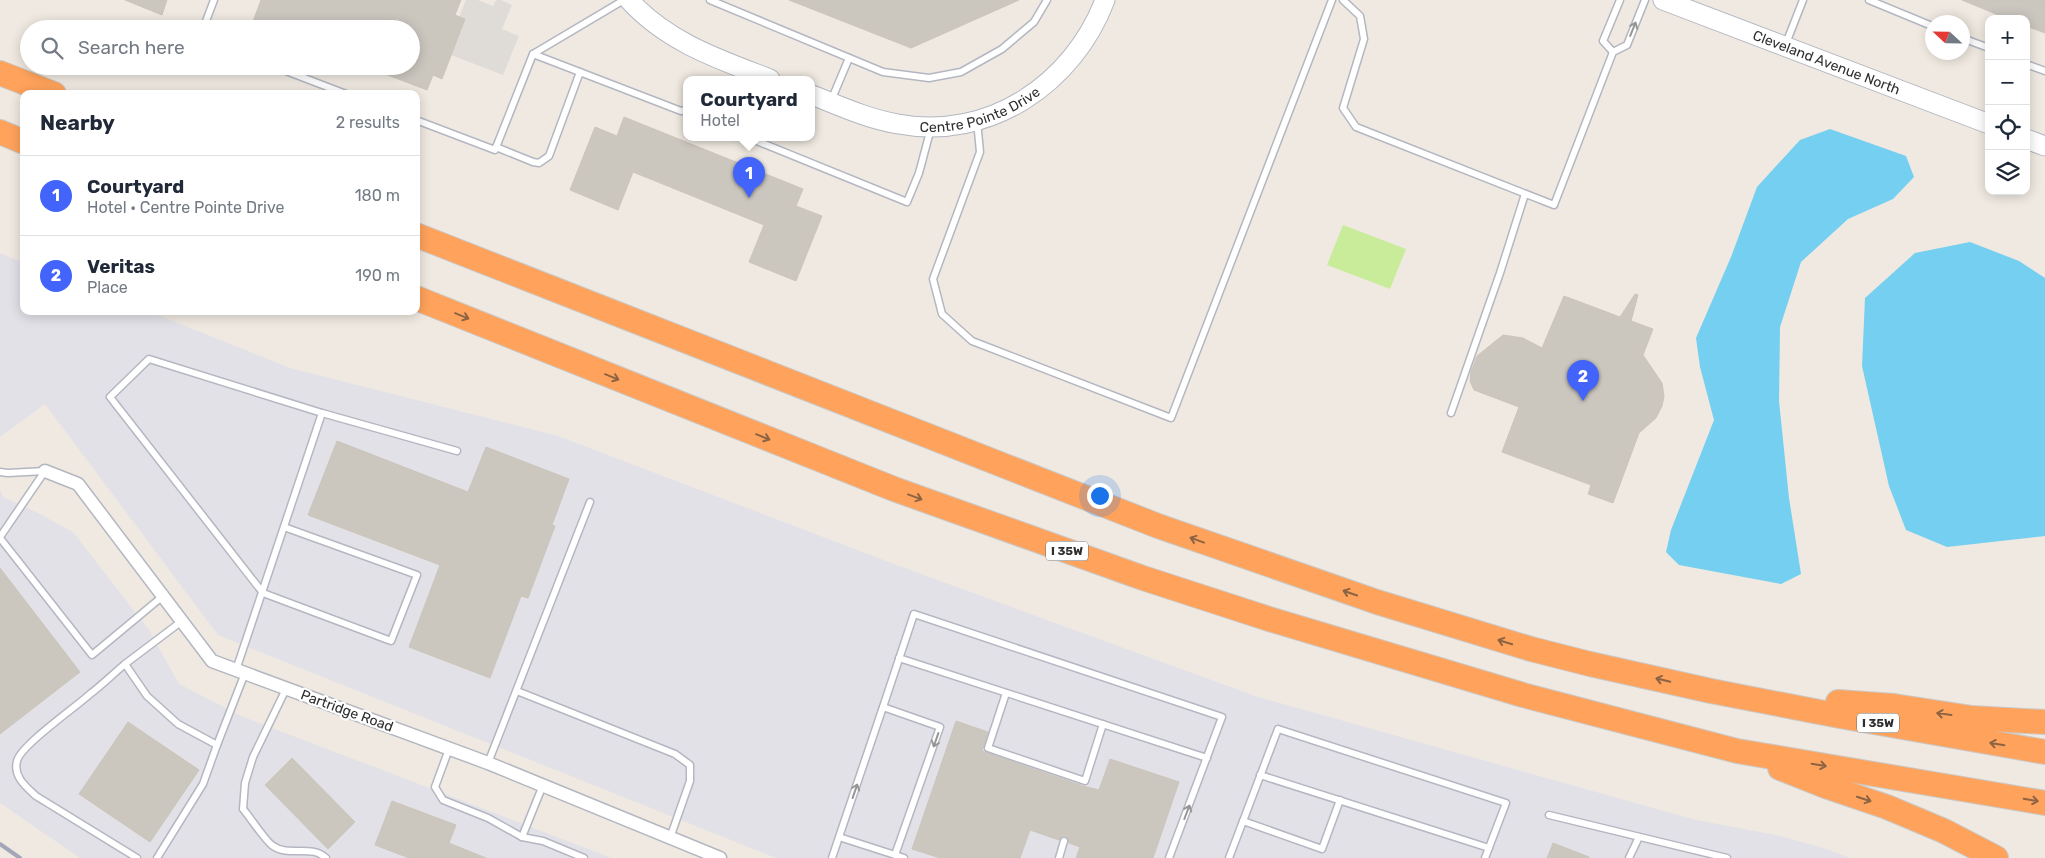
<!DOCTYPE html>
<meta charset="utf-8">
<style>
:root{--surface:#fff;--page:#f6f6f7;--text:#1f2937;--muted:#747a83;--line:#e0e1e3;--accent:#4264fb}
body{margin:0;font-family:Rubik,sans-serif;background:var(--page);color:var(--text)}
.controls{position:absolute;right:15px;top:15px;display:grid;overflow:hidden;border-radius:10px;box-shadow:0 2px 12px #0003}
.controls button{width:45px;height:45px;display:grid;place-items:center;padding:0;border:0;border-bottom:1px solid var(--line);background:var(--surface);color:var(--text);font:25px sans-serif}
.compass{position:absolute;left:1925px;top:15px;width:45px;height:45px;border-radius:50%;background:var(--surface);box-shadow:0 2px 12px #0003;rotate:292deg}
.you{position:absolute;left:1099px;top:495px;width:18px;height:18px;margin:-12px;border:4px solid #fff;border-radius:50%;background:#1a73e8;box-shadow:0 0 0 8px #1a73e833}
.badge{display:grid;place-items:center;width:32px;height:32px;border-radius:50%;background:var(--accent);color:#fff;font-size:16px;font-weight:700}
.pin{position:absolute;translate:-50% -41px;filter:drop-shadow(0 1px 2px #0008)}
.pin::after{content:'';position:absolute;top:26px;width:18px;height:15px;background:inherit;clip-path:polygon(0 0,100% 0,50% 100%)}
.popup{position:absolute;left:683px;top:76px;width:132px;height:65px;box-sizing:border-box;display:grid;place-content:center;border-radius:10px;background:var(--surface);filter:drop-shadow(0 1px 4px #0005);font-size:16px;white-space:nowrap;color:var(--muted)}
.popup b{font-size:19px;color:var(--text)}
.popup::after{content:'';position:absolute;left:50%;top:100%;margin-left:-10px;border:10px solid transparent;border-top-color:var(--surface)}
.list{margin:0;padding:0;list-style:none}
h2{display:flex;justify-content:space-between;align-items:center;height:65px;margin:0;padding:0 20px;font-size:21px}
h2 small{font-size:16px;font-weight:400;color:var(--muted)}
.list li{display:grid;grid-template-columns:32px 1fr auto;gap:15px;align-items:center;box-sizing:border-box;height:80px;padding:0 20px;border-top:1px solid var(--line)}
.list b{display:block;font-size:19px;white-space:nowrap}
.list p{margin:0;font-size:16px;white-space:nowrap;color:var(--muted)}
.list em{font-size:16px;font-style:normal;color:var(--muted)}
.icon{flex:none;width:28px;height:28px;fill:none;stroke:currentColor;stroke-width:2;stroke-linecap:round;stroke-linejoin:round}
.map{position:relative;flex:none;width:2045px;height:858px;overflow:hidden}
.search{position:absolute;background:var(--surface);box-shadow:0 2px 12px #0003;left:20px;top:20px;width:400px;height:55px;display:flex;align-items:center;gap:12px;box-sizing:border-box;padding:0 18px;border-radius:28px;color:var(--muted);font-size:19px}
.panel{position:absolute;background:var(--surface);box-shadow:0 2px 12px #0003;left:20px;top:90px;width:400px;height:225px;border-radius:10px}
.map>svg:first-child{display:block}
</style>
<div class="map">
<svg width="2045" height="858" viewBox="0 0 2045 858">
<rect width="100%" height="100%" fill="#efe9e1"/>
<g fill="#e3e1e8">
<path d="M0,253L24,263V311H148L290,368L558,436L902,567L1258,697L1696,820L1776,835L1827,849L1850,858H776L218,635L45,404L0,437Z"/>
<path d="M0,490L3,497L36,512L73,532L149,630L179,684L241,716L612,858H80L0,803Z"/>
</g>
<path fill="#c9ec9a" d="M1343,225L1406,249L1390,289L1327,265Z"/>
<path fill="#dfdcd8" d="M466,0H478L493,6L496,0H501L512,5L502,29L519,36L503,75L451,55L465,20L459,17Z"/>
<g fill="#75cff0">
<path d="M1830,129L1906,156L1914,177L1893,199L1848,219L1801,262L1780,327L1779,401L1789,498L1801,574L1781,584L1679,565L1666,552L1671,530L1714,420L1700,367L1696,338L1731,257L1757,187L1800,140Z"/>
<path d="M1970,242L2019,261L2045,278V536L1947,547L1906,530L1889,486L1862,366L1865,298L1915,253Z"/>
</g>
<g fill="#cbc7bf" stroke="#cbc5ba">
<path d="M125,0H167L162,15Z"/>
<path d="M261,0H461L455,15L465,19L442,79L433,75L427,90L367,67L411,66V29H266L252,24Z"/>
<path d="M789,0H1019L911,48Z"/>
<path d="M1962,0H2045V33L2026,26V19H2008Z"/>
<path d="M624,117L803,189L796,206L822,216L796,281L749,262L764,225L633,172L618,210L570,190L595,127L617,136Z"/>
<path d="M1635,294L1638,295L1631,321L1653,329L1643,355L1662,383L1664,396L1662,406L1656,418L1639,433L1613,503L1588,494L1591,485L1502,452L1519,407L1474,390L1470,381L1471,371L1477,356L1503,335L1523,338L1542,348L1564,296L1620,317Z"/>
<path d="M337,441L468,492L486,447L569,479L552,525L555,526L528,598L521,596L490,678L409,647L440,565L308,515Z"/>
<path d="M0,568L80,672L0,734Z"/>
<path d="M956,721L988,732L982,751L1083,786L1099,790L1110,759L1179,782L1153,858H1076L1080,847L1069,843L1066,836H1062L1059,840L1030,830L1020,858H940L912,849Z"/>
<path d="M128,722L199,770L150,842L79,794Z"/>
<path d="M292,758L355,822L328,849L265,785Z"/>
<path d="M392,801L456,825L449,843L486,858H409L375,845Z"/>
<path d="M1553,843L1589,857V858H1547Z"/>
</g>
<g fill="none" stroke-linecap="round" stroke-linejoin="round">
<defs>
<g id="lane">
<path d="M624,0L533,54L681,111L686,110"/>
<path d="M710,0L883,72L929,78L961,72L1002,49L1034,22L1047,0"/>
<path d="M1343,0L1360,16L1364,39L1343,108L1356,127L1554,205L1613,52L1627,45L1645,0"/>
<path d="M1869,0L1932,26"/>
<path d="M203,29L214,0"/>
<path d="M1962,38L1989,48"/>
<path d="M1785,46L1803,0"/>
<path d="M1613,52L1603,41L1620,0"/>
<path d="M2026,64L2045,71"/>
<path d="M273,66L346,94"/>
<path d="M831,101L849,58"/>
<path d="M416,120L495,150L533,54"/>
<path d="M977,121L980,152L933,279L942,314L972,341L1171,418L1332,0"/>
<path d="M747,137L907,202L919,173L931,128"/>
<path d="M496,147L533,162L539,163L549,156L580,72"/>
<path d="M1451,413L1500,273L1525,194"/>
<path d="M0,472L8,473L45,471"/>
<path d="M284,527L417,575L391,641L263,593L110,397L149,359L322,413"/>
<path d="M0,537L45,471"/>
<path d="M0,538L92,655L163,596"/>
<path d="M182,621L125,664L147,696L178,724L217,745L245,673"/>
<path d="M899,658L1207,758"/>
<path d="M125,664C113,674 102,685 90,694C76,707 21,745 17,761C13,776 25,786 36,796L137,858"/>
<path d="M236,670L322,413L457,451"/>
<path d="M286,689L253,757L245,783L243,809C250,817 266,842 273,846C289,857 311,844 326,858"/>
<path d="M517,691L675,754L690,765V781L670,838"/>
<path d="M1006,693L988,748L1085,781L1103,724"/>
<path d="M883,707L914,614L1222,717L1169,858"/>
<path d="M449,749L435,787L443,800L488,818L522,837L543,841L584,858"/>
<path d="M488,763L590,502"/>
<path d="M1260,775L1489,848"/>
<path d="M1549,815L1727,858"/>
<path d="M1243,821L1322,849L1340,800"/>
<path d="M522,837L543,785"/>
<path d="M895,855L904,858"/>
<path d="M157,858L203,784L217,745"/>
<path d="M832,858L839,837L883,707L940,727L895,855L839,837"/>
<path d="M1059,858L1064,841"/>
<path d="M1229,858L1278,729L1506,803L1485,858"/>
<path d="M1629,858L1639,837"/>
</g>
<path id="street" d="M45,471L78,484L212,661L488,763L720,858"/>
<g id="secondary">
<path d="M629,0C667,42 718,59 770,79"/>
<path id="s1" d="M1663,0L1989,124"/>
<path id="s2" d="M812,95C840,106 868,119 898,124C989,141 1073,84 1105,0"/>
<path d="M2026,139L2045,146"/>
</g>
<g id="highway">
<path d="M0,73L54,94"/>
<path d="M0,132L24,142"/>
<path d="M416,235L1158,526L1377,602L1531,649L1590,664L1711,691L1840,716L2045,752"/>
<path d="M416,298L894,489L1143,578L1269,619L1523,695L1737,751L2045,803"/>
<path d="M1838,702L1894,706L1972,718L2045,722"/>
<path d="M1780,768L1828,787L1887,807L1944,831L1996,858"/>
</g>
</defs>
<use href="#lane" stroke="#b4b7c1" stroke-width="9"/>
<use href="#street" stroke="#b4b7c1" stroke-width="15"/>
<use href="#secondary" stroke="#b4b7c1" stroke-width="21"/>
<use href="#highway" stroke="#c9c9c9" stroke-width="26"/>
<use href="#lane" stroke="#fff" stroke-width="6"/>
<use href="#street" stroke="#fff" stroke-width="12"/>
<use href="#secondary" stroke="#fff" stroke-width="19"/>
<use href="#highway" stroke="#ffa35c" stroke-width="24"/>
<path stroke="#a3a6b8" stroke-width="4" d="M0,844L20,858"/>
</g>
<defs><path id="oneway-shaft" d="M-6 0H5M1.5-3L5.5 0L1.5 3" fill="none" stroke-width="1.6" stroke-linecap="round" stroke-linejoin="round" transform="scale(1.25)"/></defs>
<g stroke="#969696">
<use href="#oneway-shaft" transform="translate(1633 29) rotate(-68)"/>
<use href="#oneway-shaft" transform="translate(936 740) rotate(109)"/>
<use href="#oneway-shaft" transform="translate(855 791) rotate(-71)"/>
<use href="#oneway-shaft" transform="translate(1187 812) rotate(-69)"/>
</g>
<g stroke="#8c6343">
<use href="#oneway-shaft" transform="translate(462 316) rotate(22)"/>
<use href="#oneway-shaft" transform="translate(612 377) rotate(22)"/>
<use href="#oneway-shaft" transform="translate(763 437) rotate(22)"/>
<use href="#oneway-shaft" transform="translate(915 497) rotate(20)"/>
<use href="#oneway-shaft" transform="translate(1197 540) rotate(-160)"/>
<use href="#oneway-shaft" transform="translate(1350 593) rotate(-161)"/>
<use href="#oneway-shaft" transform="translate(1505 642) rotate(-163)"/>
<use href="#oneway-shaft" transform="translate(1663 680) rotate(-167)"/>
<use href="#oneway-shaft" transform="translate(1944 714) rotate(-172)"/>
<use href="#oneway-shaft" transform="translate(1997 744) rotate(-170)"/>
<use href="#oneway-shaft" transform="translate(1819 765) rotate(10)"/>
<use href="#oneway-shaft" transform="translate(1864 799) rotate(18)"/>
<use href="#oneway-shaft" transform="translate(2031 800) rotate(10)"/>
</g>
<g text-anchor="middle" dominant-baseline="central" stroke-width="4.5" stroke-linejoin="round" paint-order="stroke">
<g fill="#fff" stroke="#6d6d6d" stroke-width="1">
<rect x="1046" y="541.5" width="42" height="19" rx="4"/>
<rect x="1857" y="713.5" width="42" height="19" rx="4"/>
</g>
<g font-size="12" font-weight="bold" fill="#2e2e2e">
<text x="1067" y="551">I 35W</text>
<text x="1878" y="723">I 35W</text>
</g>
<g font-size="14" fill="#2e2e2e" stroke="#fff">
<text stroke="none"><textPath href="#s1" startOffset="175">Cleveland Avenue North</textPath></text>
<text stroke="none"><textPath href="#s2" startOffset="176">Centre Pointe Drive</textPath></text>
<text transform="translate(347 711) rotate(20)">Partridge Road</text>
</g>
</g>
</svg>
<div class="controls">
<button>+</button>
<button>−</button>
<button><svg class="icon" aria-label="locate" viewBox="0 0 24 24"><circle cx="12" cy="12" r="6"/><path d="M12 2v4M12 18v4M2 12h4M18 12h4"/></svg></button>
<button><svg class="icon" aria-label="layers" viewBox="0 0 24 24"><path d="M12 4l9 5-9 5-9-5zM3 14l9 5 9-5"/></svg></button>
</div>
<svg class="compass" viewBox="-18 -18 36 36"><path d="M0-13l5 13h-10z" fill="#e53935"/><path d="M0 13l5-13h-10z" fill="#747a83"/></svg>
<div class="you"></div>
<div class="pin badge" style="left:749px;top:198px">1</div>
<div class="popup"><b>Courtyard</b>Hotel</div>
<div class="pin badge" style="left:1583px;top:401px">2</div>
<div class="search"><svg class="icon" aria-label="search" viewBox="0 0 24 24"><circle cx="10" cy="10" r="6"/><path d="M15 15l6 6"/></svg>Search here</div>
<section class="panel">
<h2>Nearby<small>2 results</small></h2>
<ul class="list">
<li><span class="badge">1</span><div><b>Courtyard</b><p>Hotel · Centre Pointe Drive</p></div><em>180 m</em></li>
<li><span class="badge">2</span><div><b>Veritas</b><p>Place</p></div><em>190 m</em></li>
</ul>
</section>
</div>
